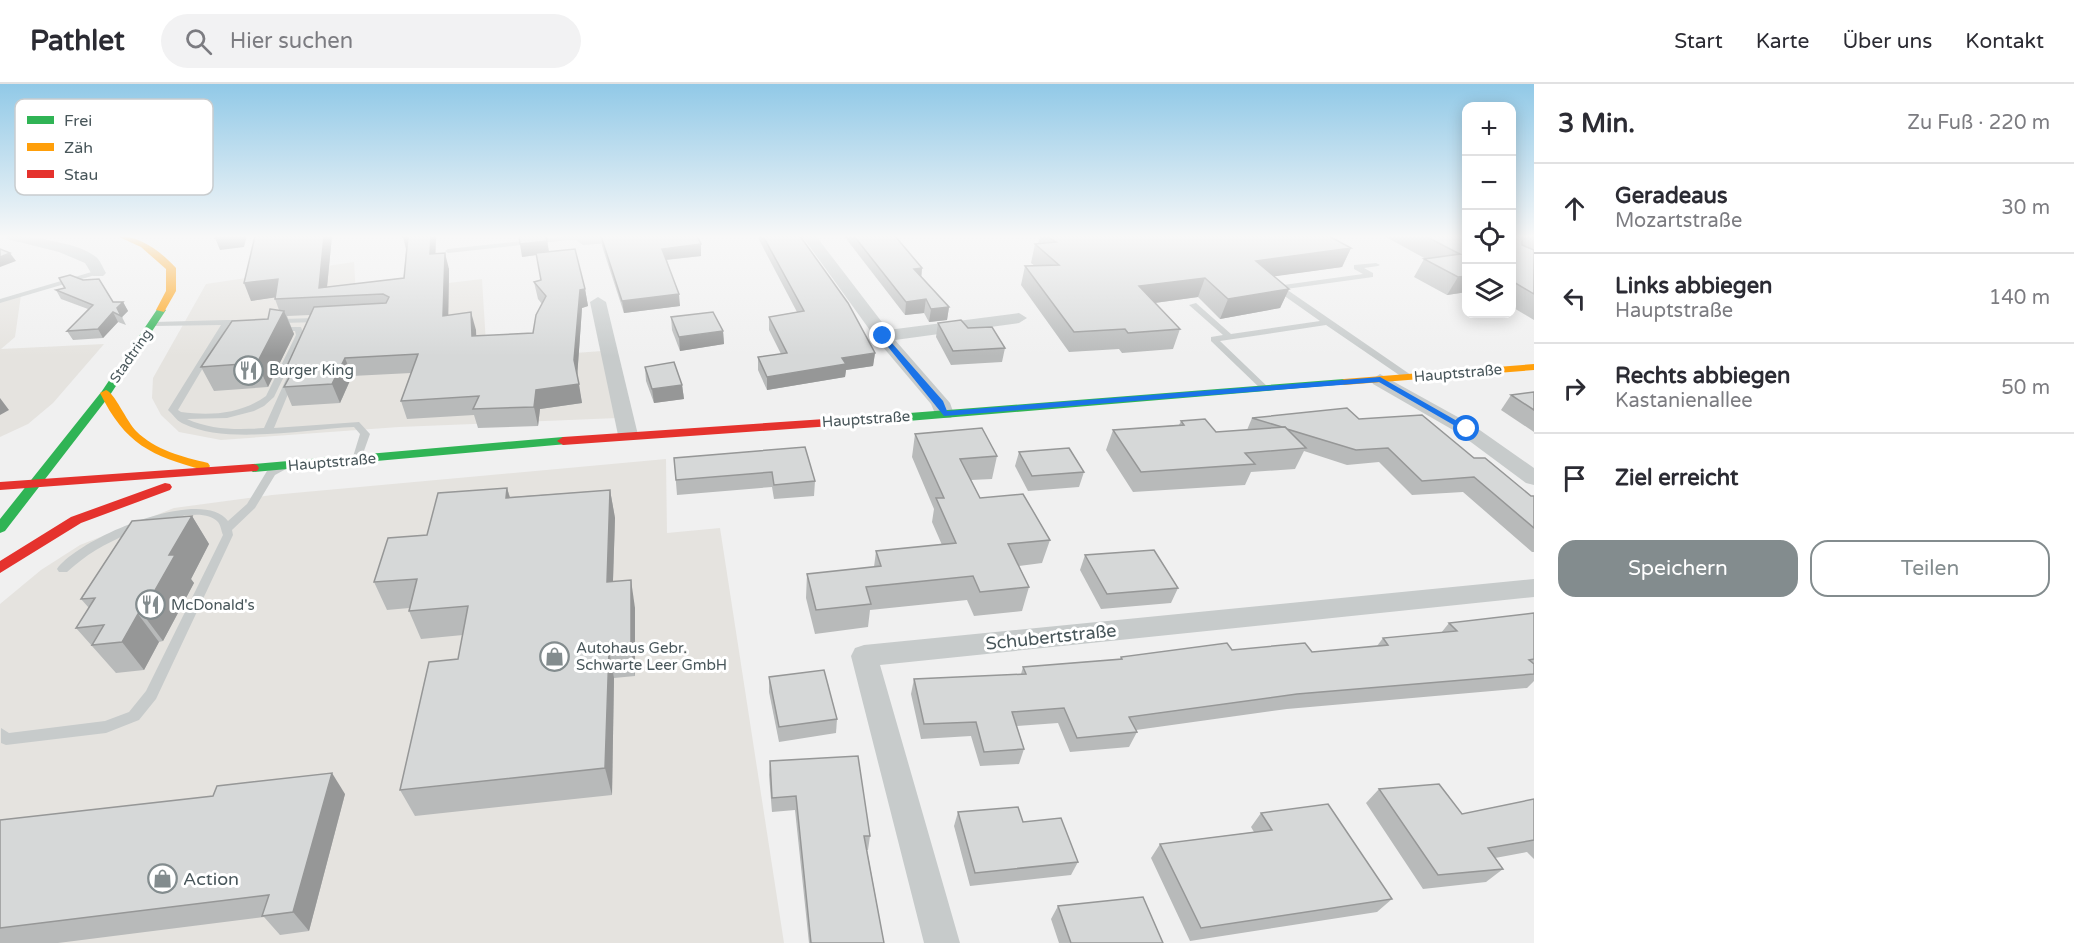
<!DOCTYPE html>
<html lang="de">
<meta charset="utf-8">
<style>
:root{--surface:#fff;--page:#f2f2f3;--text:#2b2b33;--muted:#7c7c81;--line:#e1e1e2;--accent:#838c8e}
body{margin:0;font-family:"Varela Round",sans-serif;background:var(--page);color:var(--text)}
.controls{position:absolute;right:18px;top:18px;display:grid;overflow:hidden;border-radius:12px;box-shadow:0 3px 15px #0003}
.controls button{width:54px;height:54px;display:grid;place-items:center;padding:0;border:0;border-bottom:2px solid var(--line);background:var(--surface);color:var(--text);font:30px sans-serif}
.stop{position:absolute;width:18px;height:18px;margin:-14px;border:4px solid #1a73e8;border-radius:50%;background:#fff}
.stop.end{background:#1a73e8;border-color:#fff;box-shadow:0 2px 6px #0008}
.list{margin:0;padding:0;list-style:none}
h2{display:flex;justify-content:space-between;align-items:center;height:78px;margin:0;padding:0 24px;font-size:26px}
h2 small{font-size:20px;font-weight:400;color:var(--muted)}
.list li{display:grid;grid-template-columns:39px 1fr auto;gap:18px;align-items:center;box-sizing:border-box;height:90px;padding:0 24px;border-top:2px solid var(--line)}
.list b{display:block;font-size:22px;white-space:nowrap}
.list p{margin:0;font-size:20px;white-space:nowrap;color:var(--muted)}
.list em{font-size:20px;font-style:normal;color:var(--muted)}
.actions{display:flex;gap:12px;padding:18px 24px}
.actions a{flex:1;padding:14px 0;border:2px solid var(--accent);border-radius:18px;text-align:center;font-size:21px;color:var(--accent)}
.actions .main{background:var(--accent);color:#fff}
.icon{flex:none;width:33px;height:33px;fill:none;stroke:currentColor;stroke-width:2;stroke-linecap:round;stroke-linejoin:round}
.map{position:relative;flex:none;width:1534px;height:859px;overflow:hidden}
header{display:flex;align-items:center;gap:36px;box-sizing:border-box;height:84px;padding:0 30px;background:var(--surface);border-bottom:2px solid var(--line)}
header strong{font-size:28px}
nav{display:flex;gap:33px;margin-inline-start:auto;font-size:21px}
.search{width:420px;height:54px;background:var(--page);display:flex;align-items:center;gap:15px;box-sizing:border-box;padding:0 21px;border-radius:33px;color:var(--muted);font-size:22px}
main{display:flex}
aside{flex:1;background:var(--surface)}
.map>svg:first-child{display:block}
</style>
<header>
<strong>Pathlet</strong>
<div class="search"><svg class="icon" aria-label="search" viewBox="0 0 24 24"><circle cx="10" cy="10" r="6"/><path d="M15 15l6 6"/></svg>Hier suchen</div>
<nav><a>Start</a><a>Karte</a><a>Über uns</a><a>Kontakt</a></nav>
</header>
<main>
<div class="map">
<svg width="1534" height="859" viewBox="0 0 1534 859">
<rect width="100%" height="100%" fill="#f0f0f0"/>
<g fill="#e5e3df">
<path d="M354,178L356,210L482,195L486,260L521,273L602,267L618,334L399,343L221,356L179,348L161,331L152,314L153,294L206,200Z"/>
<path d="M21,211L15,253L1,265L104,260L53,319L28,340L0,353V217Z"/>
<path d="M666,375L667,449L720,444L784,859H0V520L41,486L80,461L174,424L272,411Z"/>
</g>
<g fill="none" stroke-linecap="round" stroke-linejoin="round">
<g fill="#c7cbcb" fill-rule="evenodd">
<path d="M568,152L581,153L578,155L448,169L445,167L448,165Z"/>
<path d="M1376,179L1380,181L1378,182L1364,184L1373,189V193L1286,205L1411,291V295H1405L1326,241L1220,257L1270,305L1269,307H1263L1211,257V253L1223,251L1189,221L1196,219L1231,250L1320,237L1276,206V202L1363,190L1354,185V181Z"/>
<path d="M95,187L102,189L0,219V215Z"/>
<path d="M316,234H319V238L281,239L277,237L281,235Z"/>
<path d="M227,236H235L236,238L229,240L178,326L181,328C211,332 241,330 266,312L296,251L295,247H279L275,245L279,243H301L304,251L274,313L264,322L254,327L227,334L187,335C211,346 239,346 264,344L287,293L288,291H294L295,293L274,344L359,338L370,350L360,378L357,379L352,376L360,350L354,343C306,345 227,361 184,340C178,338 174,332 170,328L168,326L221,241L154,242L150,240L154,238Z"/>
<path d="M281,382L286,385L275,391L255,424L232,446L233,451L156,615L139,636L106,649L6,661L1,659V644L9,649L105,637L129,628L146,607L223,451C221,446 221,442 218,438C197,415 118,453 96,466C86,472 76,480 67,488H59L57,485C78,455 201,401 228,437L247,420L267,387Z"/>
</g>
<g fill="#c7cbcb" fill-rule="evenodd">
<path d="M5,152C28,152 78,158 96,173C100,176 103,184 106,189L103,192H93L85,179L59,168L7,155Z"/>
<path d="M570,152H663L656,156L583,161Z"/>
<path d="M802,152H816L888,246L1019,229L1027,234L1019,239L895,256L950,319L954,330L951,334H937L931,320L877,256Z"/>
<path d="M598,213L606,218L638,351L635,355H621L618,351L590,218Z"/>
<path d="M1380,290L1474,342L1534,384V401L1526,399L1460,350L1373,300L1371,296Z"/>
<path d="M1534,495V513L880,581L960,859H924L851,572L855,564L864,561Z"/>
</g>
<g fill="#30b455" fill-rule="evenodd">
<path d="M161,223L166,226L110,311L5,447L0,449V435L102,307L158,224Z"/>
<path d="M1344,295L1350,298L1348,300L884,339L878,335L884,331Z"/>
<path d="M563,353L567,354L569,357L567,360L253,388L247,384L253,380Z"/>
</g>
<g fill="#ff9f0a" fill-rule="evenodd">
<path d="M117,152C141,152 160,167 176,184V207L164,228L156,226L166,207V185L141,163Z"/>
<path d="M1534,280V286L1344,301L1338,298L1344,295Z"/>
<path d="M106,306C114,308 127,338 136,347C155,366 183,373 208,379L210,382L208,385L204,386C151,372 125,360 100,309Z"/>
</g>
<g fill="#e5322d" fill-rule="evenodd">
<path d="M884,331L890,335L888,338L563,361L557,357L563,353Z"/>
<path d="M253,380L257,381L259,384L257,387L0,406V398Z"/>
<path d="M165,399L170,400L172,403L170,406L81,439L0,489V477L71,433Z"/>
</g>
</g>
<g fill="#b8baba">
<path d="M255,152H332L327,203L404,194L406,166L403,153L436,152L435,170L449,185L448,231L476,246V252L533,249L542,220L538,215L534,198L541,196L537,171L522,173L547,152L549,168L585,205L588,222L582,224L577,294L582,319L540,325L538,342L478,344L474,331L407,335L401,317L411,289L352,292L340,319L292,322L284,303L291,291L287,282L310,231L287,232L294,250L268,303L214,307L201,283L279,226L275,215V213L251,217Z"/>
<path d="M601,152L701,160V172L667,176L680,222L624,229L602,162Z"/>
<path d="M757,152H800L875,269L873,282L846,286L845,293L767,306L758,286V273L781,270L769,246V233L797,228Z"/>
<path d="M844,152H895L922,184L921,192L949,223L947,236L929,238L924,229L905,231Z"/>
<path d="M1040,152H1329L1351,164L1342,183L1274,192L1289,205L1280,224L1220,235L1198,213L1155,219L1180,245L1173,265L1122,269L1119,265L1069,268L1021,201L1025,182H1035L1031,179L1035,160H1038Z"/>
<path d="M1384,152H1467V208L1447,211L1414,193L1424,175H1426Z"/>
<path d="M1512,152H1534V236L1512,223Z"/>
<path d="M56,206L113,218H123L128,227L122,233L126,241L118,238L103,254L73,256L67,247L88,225L61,215Z"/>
<path d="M671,233L723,247L724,260L680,267L672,246Z"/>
<path d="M938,239L968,244L1005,264L1002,278L951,281L936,253Z"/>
<path d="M645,283L682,301L684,315L654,319L646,297Z"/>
<path d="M1534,308V348L1501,326L1511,311Z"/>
<path d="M1252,334L1359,335L1474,374L1531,412H1534V468H1532L1463,408L1412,411L1379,378L1347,381L1304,367L1295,385L1251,388L1245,401L1133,408L1106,366L1113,346L1179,341L1181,337L1216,348L1247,346Z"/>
<path d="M915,350L997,372L992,395L971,396L980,414L1050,456L1042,479L1019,482L1029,503L1022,527L974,532L967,516L870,526L868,543L815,550L806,514L807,490L874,483L876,467L942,461L932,438L934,425L912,373Z"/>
<path d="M805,363L815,397L814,412L774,415L772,403L677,411L674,374Z"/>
<path d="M1019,368L1084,388L1079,403L1028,407L1015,382Z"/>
<path d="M507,404L510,413L610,406L615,434L613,497L635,524V592L614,594L612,711L415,732L400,706L458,575L463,551L421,555L409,527V524L387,526L374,498L427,451Z"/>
<path d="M192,432L209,460L191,495L194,499L163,557L159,558L144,586L116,589L76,544L89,524L81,515Z"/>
<path d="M1085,471L1178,504L1171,519L1101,525L1080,486Z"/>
<path d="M1534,529V597L1527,604L1287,625L1136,646L1137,648L1129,663L1070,668L1058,639L1017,642L1024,665L1019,680L980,682L971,652L921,655L911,610L914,595L1021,590L1023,583L1120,575L1121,573L1232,566L1312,568L1377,562L1383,554L1441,549L1449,539Z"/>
<path d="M769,593L837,635L836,649L779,658L769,608Z"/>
<path d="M770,677L870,752L868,766H867L884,859H809L795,726L772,728L769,691Z"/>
<path d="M1379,705L1462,730L1534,715V775L1527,768L1495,774L1503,785L1486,798L1423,805L1366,719Z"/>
<path d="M345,710L309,847L280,851L264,833L58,859H0V736Z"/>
<path d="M958,728L1023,738L1078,778L1071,791L970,802L954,742Z"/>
<path d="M1261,729L1392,815L1377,828L1190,857L1151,774L1160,760L1254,748L1251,743Z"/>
<path d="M1058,822L1163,859H1059L1051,835Z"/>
</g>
<g fill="#969797">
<path d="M234,152H247L244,163L220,166L215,154Z"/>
<path d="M324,152H332L326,213L319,204Z"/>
<path d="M431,152H436L435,187L430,170Z"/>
<path d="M403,153H408V170Z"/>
<path d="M547,157L549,169L522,173L520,160Z"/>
<path d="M701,160V172L663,176L662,165Z"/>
<path d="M1351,164L1342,183L1249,196L1256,177Z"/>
<path d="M10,169L16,177L0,183V173Z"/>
<path d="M445,169L449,185L448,250L443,232Z"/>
<path d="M922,184L921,197L914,185Z"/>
<path d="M1467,192V208L1447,211L1458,193Z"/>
<path d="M1205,194L1198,213L1132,222L1139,202Z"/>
<path d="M278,195L285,212L251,217L244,199Z"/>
<path d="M585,205L588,222L582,224L577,294L574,276L580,206Z"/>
<path d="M1289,205L1280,224L1220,235L1228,215Z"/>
<path d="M679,210L680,222L624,229L622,217Z"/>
<path d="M926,215L924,229L905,231L906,218Z"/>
<path d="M123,218L128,227L122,233L117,224Z"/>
<path d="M949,223L947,236L929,238L931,225Z"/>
<path d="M284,227L294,250L268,303L257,279Z"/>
<path d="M113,228L118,238L103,254L98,245Z"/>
<path d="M471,228L476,246L477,270L472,252Z"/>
<path d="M723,247L724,260L680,267L679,253Z"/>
<path d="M875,269L873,282L846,286L845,293L767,306V293L842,274Z"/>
<path d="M345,274L352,292L340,319L332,300Z"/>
<path d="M579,300L582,319L540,325L538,342L534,323L536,306Z"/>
<path d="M682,301L684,315L654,319L652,305Z"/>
<path d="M0,314L9,326L0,331Z"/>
<path d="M507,404L515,432L506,414Z"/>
<path d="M610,406L615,434L612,526L607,498Z"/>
<path d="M192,432L209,460L191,495L194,499L163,557L142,529L169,471Z"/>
<path d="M631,496L635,524V592L631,564Z"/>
<path d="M138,530L159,558L144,586L122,558Z"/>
<path d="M609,566L614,594L612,711L605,684Z"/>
<path d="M332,689L345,710L309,847L293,828Z"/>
</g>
<g fill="#d6d8d8" stroke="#969797" stroke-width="1.5">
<path d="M216,152H234L215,154Z"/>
<path d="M255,152H324L319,204L404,194L408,153H403V152H431L430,170L445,169L443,232L471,228L472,252L533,249L536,231L546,212L534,198L541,196L536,169L575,165L585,205L580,206L574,276L579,300L536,306L534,323L473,325L479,312L401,317L418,270L345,274L332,300L284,303L296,281L287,282L314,223L386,219L389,213L383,210L275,215L278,195L244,199Z"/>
<path d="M519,152H546L547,157L520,160Z"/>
<path d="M601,152H697L701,160L662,165L679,210L622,217Z"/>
<path d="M763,152H800L848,219L875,269L842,274L846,280L767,293L758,273L787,269L769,233L804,227Z"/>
<path d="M854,152H895L922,184L914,185L949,223L931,225L926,215L906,218Z"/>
<path d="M1047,152H1329L1351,164L1256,177L1289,205L1228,215L1205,194L1139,202L1180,245L1128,249L1125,245L1074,248L1025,182L1059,181L1035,160L1056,158Z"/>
<path d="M1425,152H1467V192L1458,193L1424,175L1460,170Z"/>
<path d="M1512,152H1522V161L1534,166V210L1512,197Z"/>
<path d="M0,165L10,169L0,173Z"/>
<path d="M70,191L83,196L99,195L113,218H123L117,224L121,232L113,228L98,245L67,247L93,221L56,206L65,204L59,194Z"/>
<path d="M270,225L284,227L257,279L201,283L232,237L268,235Z"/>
<path d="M713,228L723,247L679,253L671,233Z"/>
<path d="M961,236L968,244L992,243L1005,264L953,267L938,239Z"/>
<path d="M674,278L682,301L652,305L645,283Z"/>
<path d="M1534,308V326L1511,311Z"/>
<path d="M1347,324L1359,335L1422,331L1474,374H1485L1531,412H1534V444L1474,393L1422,397L1388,364L1356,366L1287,345L1285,343H1282L1252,334Z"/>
<path d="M1205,335L1216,348L1285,343L1306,364L1245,369L1255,380L1141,388L1113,346L1184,341L1181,337Z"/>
<path d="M982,344L997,372L960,375L980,414L1023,410L1050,456L1008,460L1029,503L980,508L973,492L866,503L871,520L816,526L807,490L881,482L876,467L956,459L936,414H944L915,350Z"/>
<path d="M805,363L815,397L774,401L772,388L676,396L674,374Z"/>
<path d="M1069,364L1084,388L1032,392L1019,368Z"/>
<path d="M507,404L506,414L610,406L607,498L631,496V564L609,566L605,684L400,706L429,578L458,575L468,522L409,527L417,495L374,498L388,454L427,451L438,409Z"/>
<path d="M192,432L169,471H175L142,529L138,530L122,558L92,561L104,541L76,544L95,514L81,515L132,437Z"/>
<path d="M1154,466L1178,504L1107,510L1085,471Z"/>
<path d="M1534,529V575L1529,576L1534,580V590L1297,610L1129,633L1137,648L1077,654L1064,624L1012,628L1024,665L984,668L976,638L924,640L914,595L1026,590L1023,583L1122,575L1121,573L1227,559L1232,566L1305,559L1312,568L1388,561L1383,554L1457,547L1449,539Z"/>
<path d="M824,586L837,635L779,643L769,593Z"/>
<path d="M858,672L870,752H864L884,859H811L796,712L772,714L770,677Z"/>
<path d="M332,689L293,828L262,832L269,811L0,844V736L213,712L217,702Z"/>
<path d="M1439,700L1462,730L1534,715V756L1488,764L1503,785L1438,791L1379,705Z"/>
<path d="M1328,720L1392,815L1201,844L1160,760L1272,746L1261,729Z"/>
<path d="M1018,723L1023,738L1061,734L1078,778L975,789L958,728Z"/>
<path d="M1143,813L1163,859H1071L1058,822Z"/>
</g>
<linearGradient id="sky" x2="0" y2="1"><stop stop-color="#91c9e7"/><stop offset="0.56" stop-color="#f8f8f8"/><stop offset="1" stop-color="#f8f8f8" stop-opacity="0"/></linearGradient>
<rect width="1534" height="272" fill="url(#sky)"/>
<path fill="#1a73e8" d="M883,249L943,317L947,327L1380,293L1471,345L1464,347L1379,298L944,332L880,253Z"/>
<defs>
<symbol id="restaurant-ring" viewBox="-11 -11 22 22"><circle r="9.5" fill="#fff" stroke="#838c8e" stroke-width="1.5"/><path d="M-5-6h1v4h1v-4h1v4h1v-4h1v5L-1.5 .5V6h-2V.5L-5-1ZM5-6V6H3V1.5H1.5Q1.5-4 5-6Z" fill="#838c8e"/></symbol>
<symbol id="shop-ring" viewBox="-11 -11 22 22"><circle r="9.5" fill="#fff" stroke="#838c8e" stroke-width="1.5"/><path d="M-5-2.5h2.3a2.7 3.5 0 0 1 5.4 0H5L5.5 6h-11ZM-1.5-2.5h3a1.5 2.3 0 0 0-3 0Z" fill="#838c8e"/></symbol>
</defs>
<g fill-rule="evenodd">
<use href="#restaurant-ring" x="232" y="270" width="33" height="33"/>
<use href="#restaurant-ring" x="134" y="504" width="33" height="33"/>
<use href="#shop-ring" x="538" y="556" width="33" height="33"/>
<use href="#shop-ring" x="146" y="778" width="33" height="33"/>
</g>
<g text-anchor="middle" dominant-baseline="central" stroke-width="6" stroke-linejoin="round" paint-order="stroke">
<g font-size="14" fill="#48565a" stroke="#fff">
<text transform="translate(131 272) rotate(-55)">Stadtring</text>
</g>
<g font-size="15" fill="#48565a" stroke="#fff" text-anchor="start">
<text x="269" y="286">Burger King</text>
<text x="171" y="521">McDonald's</text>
<text x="576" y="564">Autohaus Gebr.<tspan x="576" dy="17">Schwarte Leer GmbH</tspan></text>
</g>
<g font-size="15" fill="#48565a" stroke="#fff">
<text transform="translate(1458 289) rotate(-5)">Hauptstraße</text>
<text transform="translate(866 335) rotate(-4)">Hauptstraße</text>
<text transform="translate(332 378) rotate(-5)">Hauptstraße</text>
</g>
<g font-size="18" fill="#48565a" stroke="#fff">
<text transform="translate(1051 553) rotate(-6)">Schubertstraße</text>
</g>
<g font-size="18" fill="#48565a" stroke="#fff" text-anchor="start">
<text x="183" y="795">Action</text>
</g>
</g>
<rect x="15" y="15" width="198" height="96" rx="9" fill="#fff" stroke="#c8ccce" stroke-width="1.5"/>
<rect x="27" y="32" width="27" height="8" fill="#30b455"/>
<rect x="27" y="59" width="27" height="8" fill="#ff9f0a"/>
<rect x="27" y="86" width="27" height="8" fill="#e5322d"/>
<g font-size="16" fill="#48565a">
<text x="64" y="42">Frei</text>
<text x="64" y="69">Zäh</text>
<text x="64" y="96">Stau</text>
</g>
</svg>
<div class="controls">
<button>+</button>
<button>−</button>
<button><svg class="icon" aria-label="locate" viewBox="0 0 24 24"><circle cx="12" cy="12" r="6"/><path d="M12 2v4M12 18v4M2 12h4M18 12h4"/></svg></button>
<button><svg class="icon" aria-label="layers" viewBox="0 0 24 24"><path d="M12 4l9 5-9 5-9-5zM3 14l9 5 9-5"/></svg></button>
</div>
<div class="stop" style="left:1467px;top:345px"></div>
<div class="stop end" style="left:883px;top:252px"></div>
</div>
<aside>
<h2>3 Min.<small>Zu Fuß · 220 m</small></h2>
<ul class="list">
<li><svg class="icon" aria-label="ahead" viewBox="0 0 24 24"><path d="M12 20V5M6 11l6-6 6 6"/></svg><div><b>Geradeaus</b><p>Mozartstraße</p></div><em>30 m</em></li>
<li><svg class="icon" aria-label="left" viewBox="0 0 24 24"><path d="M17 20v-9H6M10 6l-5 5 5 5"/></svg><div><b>Links abbiegen</b><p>Hauptstraße</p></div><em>140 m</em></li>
<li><svg class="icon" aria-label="right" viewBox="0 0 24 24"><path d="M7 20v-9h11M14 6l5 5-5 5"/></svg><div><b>Rechts abbiegen</b><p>Kastanienallee</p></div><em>50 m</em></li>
<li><svg class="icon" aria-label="arrive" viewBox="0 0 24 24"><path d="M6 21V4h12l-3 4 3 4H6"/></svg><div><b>Ziel erreicht</b></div></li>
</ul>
<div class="actions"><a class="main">Speichern</a><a>Teilen</a></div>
</aside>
</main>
